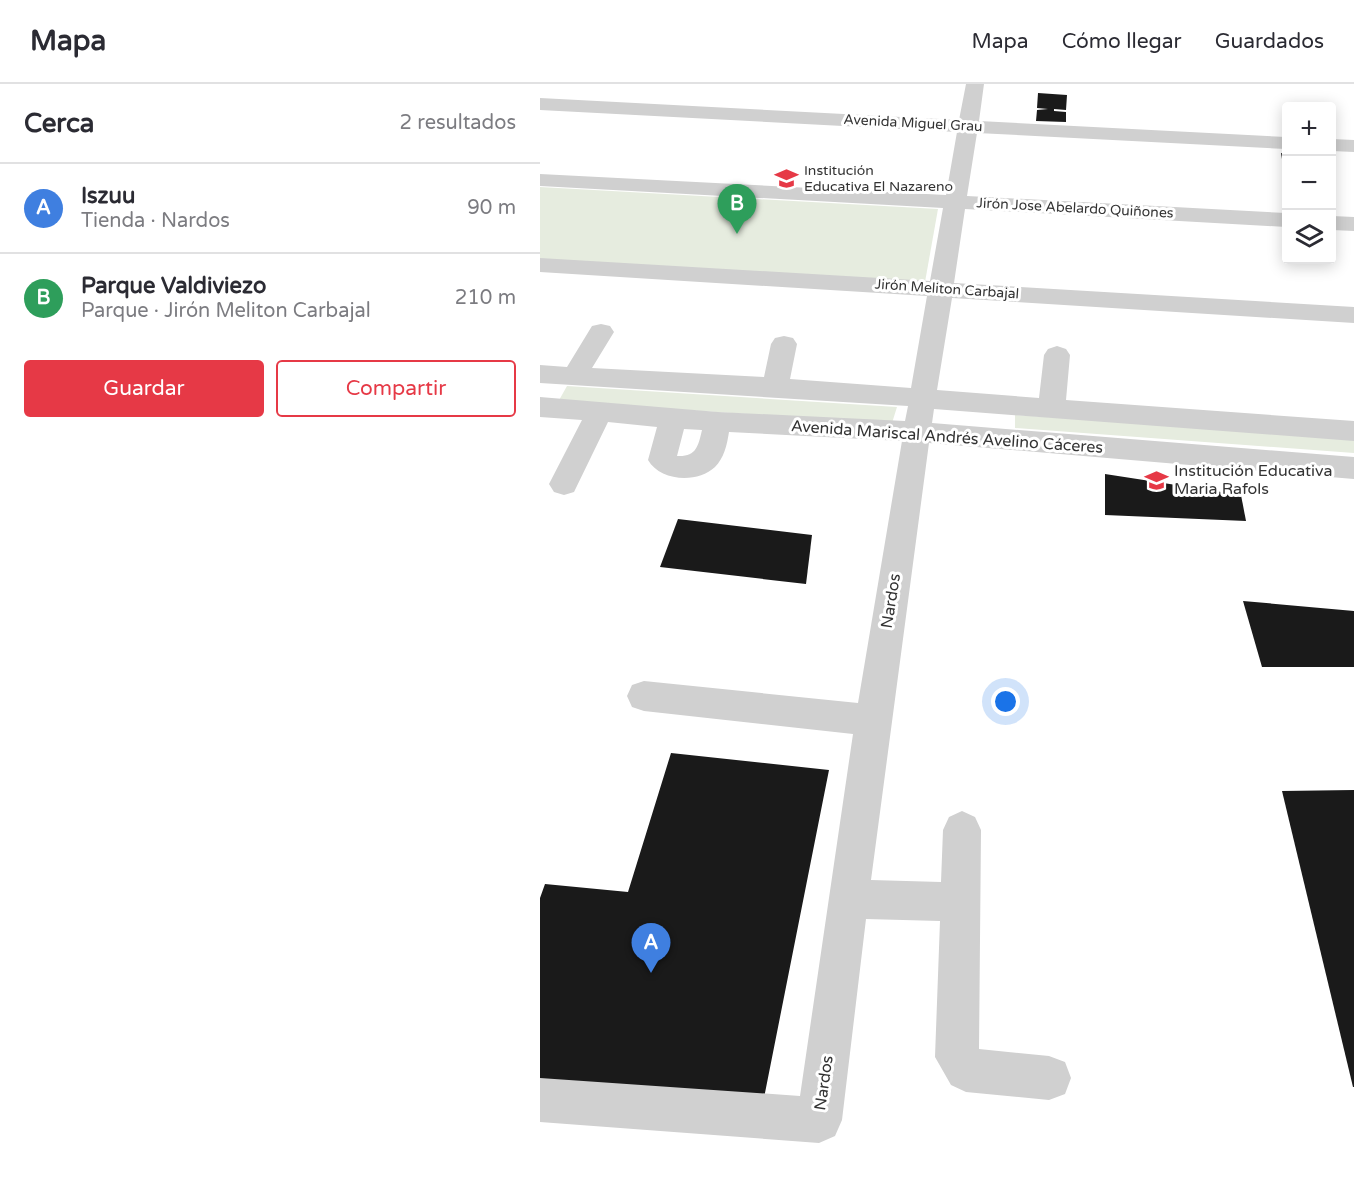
<!DOCTYPE html>
<html lang="es">
<meta charset="utf-8">
<style>
:root{--surface:#fff;--page:#f7f7f7;--text:#2b2b33;--muted:#7c7c81;--line:#e1e1e2;--accent:#e63946}
body{margin:0;font-family:"Varela Round",sans-serif;background:var(--page);color:var(--text)}
.controls{position:absolute;right:18px;top:18px;display:grid;overflow:hidden;border-radius:6px;box-shadow:0 3px 15px #0003}
.controls button{width:54px;height:54px;display:grid;place-items:center;padding:0;border:0;border-bottom:2px solid var(--line);background:var(--surface);color:var(--text);font:30px sans-serif}
.you{position:absolute;left:466px;top:618px;width:21px;height:21px;margin:-15px;border:4px solid #fff;border-radius:50%;background:#1a73e8;box-shadow:0 0 0 9px #1a73e833}
.badge{display:grid;place-items:center;width:39px;height:39px;border-radius:50%;background:var(--accent);color:#fff;font-size:20px;font-weight:700}
.pin{position:absolute;translate:-50% -50px;filter:drop-shadow(0 2px 3px #0008)}
.pin::after{content:'';position:absolute;top:32px;width:21px;height:18px;background:inherit;clip-path:polygon(0 0,100% 0,50% 100%)}
.list{margin:0;padding:0;list-style:none}
h2{display:flex;justify-content:space-between;align-items:center;height:78px;margin:0;padding:0 24px;font-size:26px}
h2 small{font-size:20px;font-weight:400;color:var(--muted)}
.list li{display:grid;grid-template-columns:39px 1fr auto;gap:18px;align-items:center;box-sizing:border-box;height:90px;padding:0 24px;border-top:2px solid var(--line)}
.list b{display:block;font-size:22px;white-space:nowrap}
.list p{margin:0;font-size:20px;white-space:nowrap;color:var(--muted)}
.list em{font-size:20px;font-style:normal;color:var(--muted)}
.actions{display:flex;gap:12px;padding:18px 24px}
.actions a{flex:1;padding:14px 0;border:2px solid var(--accent);border-radius:6px;text-align:center;font-size:21px;color:var(--accent)}
.actions .main{background:var(--accent);color:#fff}
.icon{flex:none;width:33px;height:33px;fill:none;stroke:currentColor;stroke-width:2;stroke-linecap:round;stroke-linejoin:round}
.map{position:relative;flex:none;width:814px;height:1114px;overflow:hidden}
header{display:flex;align-items:center;gap:36px;box-sizing:border-box;height:84px;padding:0 30px;background:var(--surface);border-bottom:2px solid var(--line)}
header strong{font-size:28px}
nav{display:flex;gap:33px;margin-inline-start:auto;font-size:21px}
main{display:flex}
aside{flex:1;background:var(--surface)}
.map>svg:first-child{display:block}
</style>
<header>
<strong>Mapa</strong>
<nav><a>Mapa</a><a>Cómo llegar</a><a>Guardados</a></nav>
</header>
<main>
<aside>
<h2>Cerca<small>2 resultados</small></h2>
<ul class="list">
<li><span class="badge" style="background:#3f7fe0">A</span><div><b>Iszuu</b><p>Tienda · Nardos</p></div><em>90 m</em></li>
<li><span class="badge" style="background:#2e9e5b">B</span><div><b>Parque Valdiviezo</b><p>Parque · Jirón Meliton Carbajal</p></div><em>210 m</em></li>
</ul>
<div class="actions"><a class="main">Guardar</a><a>Compartir</a></div>
</aside>
<div class="map">
<svg width="814" height="1114" viewBox="0 0 814 1114">
<rect width="100%" height="100%" fill="#fff"/>
<g fill="#e6ecdf">
<path d="M0,103L398,125L385,198L0,175Z"/>
<path d="M27,302L357,323L352,339L18,318Z"/>
<path d="M475,331L814,353V369L475,344Z"/>
</g>
<g fill="#1a1a1a">
<path d="M498,9L527,11L526,26L514,25V27L526,28V38L496,37L497,26L508,25L497,24Z"/>
<path d="M741,69L746,70V93H745Z"/>
<path d="M565,390L701,411L706,437L565,431Z"/>
<path d="M138,435L272,451L266,500L120,483Z"/>
<path d="M703,517L814,527V583H722Z"/>
<path d="M131,669L289,686L222,1024L0,997V814L5,800L88,808Z"/>
<path d="M814,706V1003H813L742,707Z"/>
</g>
<g fill="none" stroke-linecap="round" stroke-linejoin="round">
<g fill="#d0d0d0" fill-rule="evenodd">
<path d="M426,0H444L439,37L746,53V65L437,49L427,112L746,129V143L425,125L414,199L814,223V239L412,214L397,306L499,314L504,271L508,265L517,262L526,265L530,271L526,316L814,337V357L394,325L392,339L814,373V395L389,359L331,796L401,798L403,746L409,733L422,727L435,733L441,746L439,965L509,972L525,978L531,994L525,1010L509,1016L426,1008L411,1001L395,973L400,837L326,835L302,1036L295,1052L279,1059L0,1038V994L260,1012L313,650L104,627L92,623L87,612L92,601L104,597L318,619L362,357L189,348C187,361 184,374 175,383C157,400 120,397 108,376L117,343L68,338L34,408L24,411L14,408L9,400L42,336L0,333V313L178,328L365,337L368,322L0,299V281L27,283L52,242L61,240L70,242L74,248L52,284L224,293L231,260L235,254L244,252L253,254L257,260L250,295L371,304L387,212L0,188V174L390,197L403,124L0,102V90L406,111L417,48L0,26V14L419,36ZM144,345L162,346C158,363 156,373 137,372Z"/>
<path d="M792,55L814,56V68L792,67Z"/>
<path d="M792,132L814,133V147L792,146Z"/>
</g>
</g>
<defs>
<symbol id="school-bare" viewBox="-9 -9 18 18"><path d="M0-5L7-2L0 1L-7-2ZM-4 1L0 2.5L4 1V4Q0 6-4 4Z" fill="#e63946" stroke="#fff" stroke-width="2.5" paint-order="stroke"/></symbol>
</defs>
<g fill-rule="evenodd">
<use href="#school-bare" x="230" y="78" width="33" height="33"/>
<use href="#school-bare" x="600" y="380" width="33" height="33"/>
</g>
<g text-anchor="middle" dominant-baseline="central" stroke-width="6" stroke-linejoin="round" paint-order="stroke">
<g font-size="14" fill="#333" stroke="#fff">
<text transform="translate(373 39) rotate(3)">Avenida Miguel Grau</text>
<text transform="translate(535 124) rotate(3)">Jirón Jose Abelardo Quiñones</text>
<text transform="translate(407 205) rotate(4)">Jirón Meliton Carbajal</text>
</g>
<g font-size="14" fill="#333" stroke="#fff" text-anchor="start">
<text x="264" y="86">Institución<tspan x="264" dy="16">Educativa El Nazareno</tspan></text>
</g>
<g font-size="16" fill="#333" stroke="#fff">
<text transform="translate(407 353) rotate(4)">Avenida Mariscal Andrés Avelino Cáceres</text>
<text transform="translate(351 517) rotate(-81)">Nardos</text>
<text transform="translate(284 999) rotate(-82)">Nardos</text>
</g>
<g font-size="16" fill="#333" stroke="#fff" text-anchor="start">
<text x="634" y="387">Institución Educativa<tspan x="634" dy="18">Maria Rafols</tspan></text>
</g>
</g>
</svg>
<div class="controls">
<button>+</button>
<button>−</button>
<button><svg class="icon" aria-label="layers" viewBox="0 0 24 24"><path d="M12 4l9 5-9 5-9-5zM3 14l9 5 9-5"/></svg></button>
</div>
<div class="you"></div>
<div class="pin badge" style="left:111px;top:889px;background:#3f7fe0">A</div>
<div class="pin badge" style="left:197px;top:150px;background:#2e9e5b">B</div>
</div>
</main>
